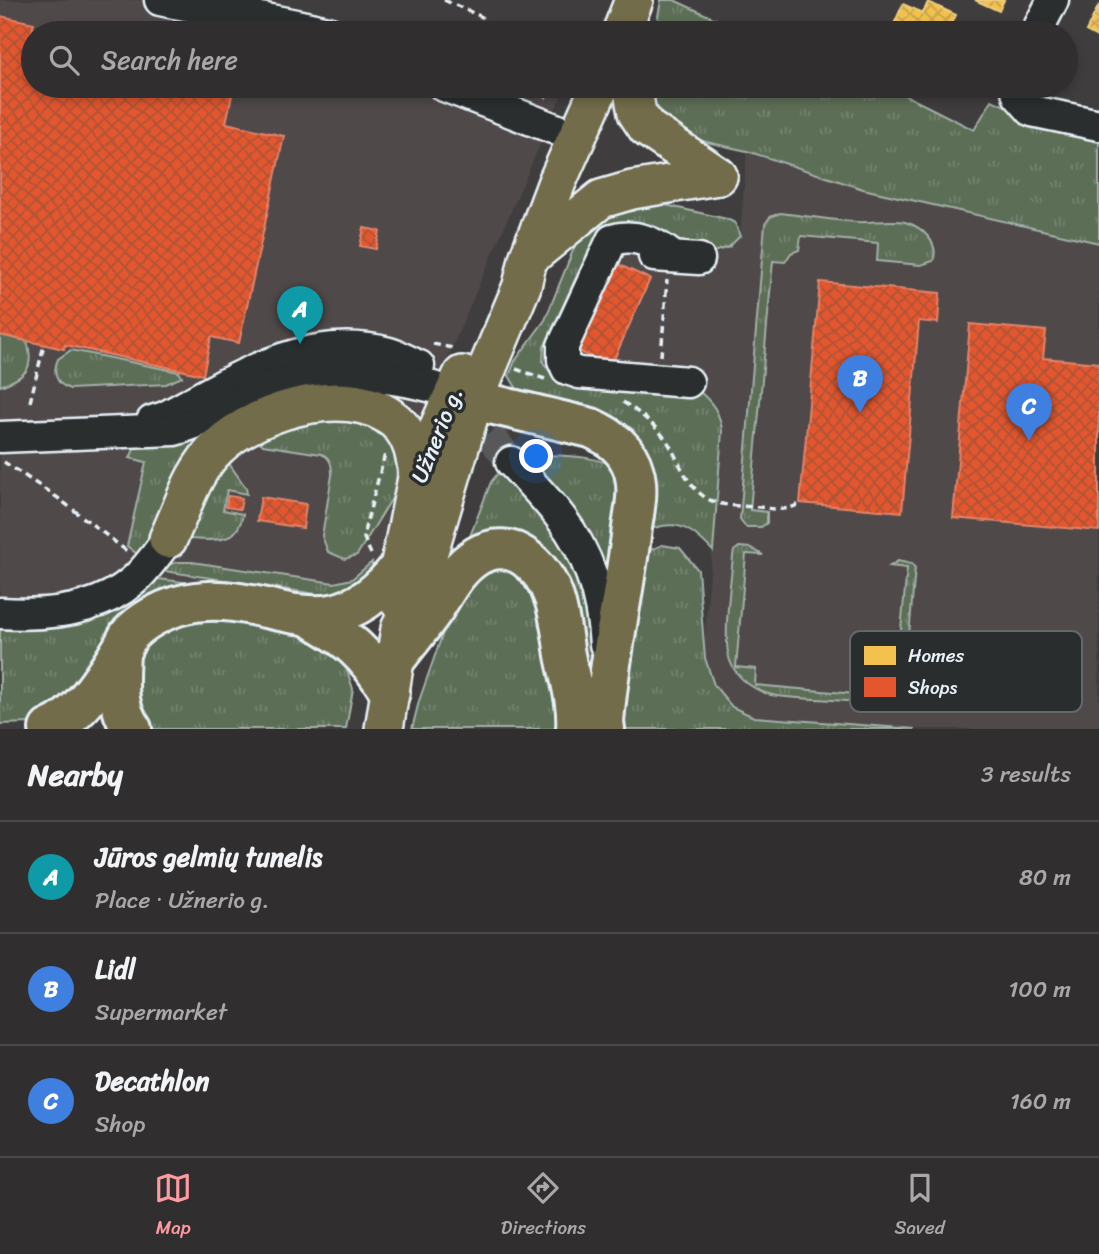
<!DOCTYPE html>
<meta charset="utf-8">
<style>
:root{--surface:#302e2e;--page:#3c3a3a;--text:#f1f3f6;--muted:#a8a8aa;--line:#4b4a4a;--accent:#ff9aa2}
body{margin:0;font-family:Sriracha,sans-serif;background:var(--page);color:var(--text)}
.you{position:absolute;left:537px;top:457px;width:24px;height:24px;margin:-18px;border:5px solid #fff;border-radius:50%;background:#1a73e8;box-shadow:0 0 0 10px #1a73e833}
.badge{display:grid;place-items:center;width:46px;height:46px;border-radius:50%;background:var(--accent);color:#fff;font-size:23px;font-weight:700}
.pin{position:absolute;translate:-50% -58px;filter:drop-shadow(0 2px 4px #0008)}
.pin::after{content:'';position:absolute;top:37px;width:24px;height:21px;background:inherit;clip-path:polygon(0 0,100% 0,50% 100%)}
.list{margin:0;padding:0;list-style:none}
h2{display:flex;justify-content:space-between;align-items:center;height:91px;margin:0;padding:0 28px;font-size:30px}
h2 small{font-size:23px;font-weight:400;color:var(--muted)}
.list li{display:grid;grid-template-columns:46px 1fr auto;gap:21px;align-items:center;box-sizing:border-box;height:112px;padding:0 28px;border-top:2px solid var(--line)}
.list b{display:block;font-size:26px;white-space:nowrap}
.list p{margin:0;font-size:23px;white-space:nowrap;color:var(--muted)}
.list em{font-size:23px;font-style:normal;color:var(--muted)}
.icon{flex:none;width:38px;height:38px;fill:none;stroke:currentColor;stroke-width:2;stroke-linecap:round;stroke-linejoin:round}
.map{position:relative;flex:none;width:1099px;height:729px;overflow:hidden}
.search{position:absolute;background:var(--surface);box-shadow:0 4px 10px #0003;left:21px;right:21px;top:21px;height:77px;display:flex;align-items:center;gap:18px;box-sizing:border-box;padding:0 24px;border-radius:38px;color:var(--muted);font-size:26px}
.sheet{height:427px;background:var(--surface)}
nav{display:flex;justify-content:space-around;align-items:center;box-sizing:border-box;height:98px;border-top:2px solid var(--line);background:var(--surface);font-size:19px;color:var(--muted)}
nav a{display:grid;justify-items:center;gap:4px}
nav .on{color:var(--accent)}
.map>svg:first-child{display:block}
</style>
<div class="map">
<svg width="1099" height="729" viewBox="0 0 1099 729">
<defs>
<pattern id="grass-tufts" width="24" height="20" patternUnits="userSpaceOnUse" patternTransform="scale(1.75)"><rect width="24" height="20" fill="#5d6e57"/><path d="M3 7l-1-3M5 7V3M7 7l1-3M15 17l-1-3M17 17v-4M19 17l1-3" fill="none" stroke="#748370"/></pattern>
<pattern id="homes-cross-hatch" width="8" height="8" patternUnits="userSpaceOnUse" patternTransform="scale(1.75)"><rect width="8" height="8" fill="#f2c14e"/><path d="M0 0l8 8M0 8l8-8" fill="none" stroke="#c7a34d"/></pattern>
<pattern id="shops-cross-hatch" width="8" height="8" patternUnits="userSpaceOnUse" patternTransform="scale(1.75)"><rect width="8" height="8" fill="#e4572e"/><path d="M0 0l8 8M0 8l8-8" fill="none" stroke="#ad5238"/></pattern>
</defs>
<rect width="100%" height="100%" fill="#403d3e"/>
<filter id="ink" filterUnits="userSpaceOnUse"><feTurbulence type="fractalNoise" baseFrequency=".0143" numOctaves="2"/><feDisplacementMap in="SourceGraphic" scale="14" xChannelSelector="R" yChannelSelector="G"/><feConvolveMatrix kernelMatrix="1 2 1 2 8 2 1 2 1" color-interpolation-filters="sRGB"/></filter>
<g filter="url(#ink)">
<g fill="#4f4849">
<path d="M0,0H224L376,33H33V86H511L561,96L447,359L408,464L391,539L368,591L126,622L53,627L0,625Z"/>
<path d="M747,151L863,189L1099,243V729H915L754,717L732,707L714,685L705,658V632L722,431L720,416L666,386L551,375L543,362L544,347L586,256L598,241L736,242L740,236Z"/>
</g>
<g fill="url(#grass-tufts)" stroke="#a2b0a8" stroke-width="2">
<path d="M661,0H674L746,33H655Z"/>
<path d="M639,86H887L974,130L992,100L1016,111L1099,131V243L863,189L747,151L666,133Z"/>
<path d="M643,200L727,219L735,223L740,236L729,247L713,252L598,241L586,256L544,347L543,362L552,375L699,391C713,403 720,413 722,431L713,551C687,524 674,518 638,534L643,481L517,389L509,376L515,361L545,320L578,238L585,227Z"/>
<path d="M780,213C805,216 831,220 856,222C872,223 890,219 905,222C923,227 940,244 933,261L921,265L877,261L878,243L801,236L799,250L791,253L785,262L773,261L750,510L767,512V523L761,527H746L740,519L765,224L770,217Z"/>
<path d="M0,335L27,341C35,369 26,377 0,386Z"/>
<path d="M71,350L179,372L182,377L166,384L70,389C56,384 52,373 58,359Z"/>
<path d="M343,418L376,428L386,437L393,451L396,463L397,490L357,555L345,559L328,552L322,536L332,475C332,466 331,457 321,454L263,445L259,440L278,428Z"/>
<path d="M203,433L204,435L156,534L137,554L127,546L146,462L130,458L136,445Z"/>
<path d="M535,455C563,456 599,454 622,471L615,593L521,458Z"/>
<path d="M228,462L246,488L247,494L227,490L223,510L243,514C237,545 216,540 190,539L197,502Z"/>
<path d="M503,467L558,527L598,625L591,703L559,577L465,549L491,482Z"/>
<path d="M662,545L680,548L698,570L705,658L714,685L732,707L754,717L915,729H618L646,552Z"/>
<path d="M739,547L751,548L763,555L746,554L736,667L756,669L755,685L878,696L880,680L896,681L907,568L890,566L898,561L912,564L915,568L907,658C901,704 871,703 832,700C814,699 795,698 777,696C758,693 737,680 730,661C722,640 731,581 733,556L734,551Z"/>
<path d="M498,560L533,584L566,729H412L419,701L458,590Z"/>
<path d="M178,562H192L334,583L352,579L372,562V569L353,591L323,595L164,571L168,565Z"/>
<path d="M158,579L200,584L77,695L32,723L0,724V625C68,628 106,629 158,579Z"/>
<path d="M202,614L308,630L345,664L353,689L346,729H145L132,709L138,652L154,633Z"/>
</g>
<g fill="url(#homes-cross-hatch)" stroke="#efcf81" stroke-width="2">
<path d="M975,0H1004L999,11Z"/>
<path d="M928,2L956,15L947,33H890L903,4L923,13Z"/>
<path d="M1099,5V38L1086,31Z"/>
</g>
<g fill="url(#shops-cross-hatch)" stroke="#e5856b" stroke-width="2">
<path d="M0,16L34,23L25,62L33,63V86H234L226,123L284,136L239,343L211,337L203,375L65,345L64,349L0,335Z"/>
<path d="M364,228L380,231L376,249L360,246Z"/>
<path d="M613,262L650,279L611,366L574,349Z"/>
<path d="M820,282L940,293L938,323L919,321L902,512L800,503Z"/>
<path d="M970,324L1046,331L1043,358L1099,363V531L953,518Z"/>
<path d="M228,496L242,498L240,509L226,507Z"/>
<path d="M261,497L306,504L303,528L257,521Z"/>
</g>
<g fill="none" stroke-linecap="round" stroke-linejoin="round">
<path stroke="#59585a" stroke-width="30" stroke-dasharray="30 15" stroke-linecap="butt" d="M458,401L472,413L511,462"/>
<defs>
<g id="minor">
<path d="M160,0C216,12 274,18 330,33"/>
<path d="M1036,33L1053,0"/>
<path d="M444,86L576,137"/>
<path d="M1016,86L1018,95L1032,111L1099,125"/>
<path d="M654,256L699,259"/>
<path d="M672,256C654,242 635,233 612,240L563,346V360L567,369L579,373L688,382"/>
<path d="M152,421L165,417C235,379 306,331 389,353C400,356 409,362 419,366"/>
<path d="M0,437L174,430C207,421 235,402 267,388C322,366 398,375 453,393"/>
<path d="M511,462C528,480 546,498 561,518C589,554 602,600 605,644"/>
<path d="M0,613C45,616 97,612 133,581C147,569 157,554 168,539"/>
</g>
<g id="major">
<path d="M621,33L634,0"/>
<path d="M632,86L637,113L647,128L718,176"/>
<path d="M531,256L601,199L632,190L718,176"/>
<path d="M168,539C183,508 192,471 218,447C259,408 361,378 403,429C413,442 415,457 418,473"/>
<path d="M398,600L399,568L418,473L462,375"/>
<path d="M384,729L400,629L416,595L474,400L522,286L528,259L557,182L600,86"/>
</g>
<g id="highway">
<path d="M474,400L591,428C611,437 628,449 634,472C640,492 633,516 631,536C623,598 609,659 604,722L605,729"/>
<path d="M308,616C349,639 365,652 390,692"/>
<path d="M120,652C119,679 115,706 132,729"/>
<path d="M395,660C408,643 422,626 434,609C446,590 457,568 477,556C512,535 543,566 554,598C560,616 562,636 565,655C570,680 578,704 576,729"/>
<path d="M49,729C81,715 101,681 120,652C124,646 126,638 131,633C142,621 161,611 177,606C264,580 322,664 399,568"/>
</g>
</defs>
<use href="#minor" stroke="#e8f1f8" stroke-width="35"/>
<use href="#major" stroke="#e8f1f8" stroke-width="42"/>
<use href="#highway" stroke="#e8f1f8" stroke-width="44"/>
<g stroke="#e8f1f8" stroke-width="3.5" stroke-dasharray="7 5" stroke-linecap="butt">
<path d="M444,0L482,17L497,33"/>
<path d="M545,98L550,88L548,86"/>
<path d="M433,344L453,348"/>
<path d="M661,356L667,280"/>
<path d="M516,369L545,379"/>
<path d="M30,402L44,345"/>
<path d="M623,402C640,413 655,425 667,441C680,461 685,484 706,498C720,507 743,506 759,507C774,509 787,512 800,503"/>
<path d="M4,462L58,498L128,552"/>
<path d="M371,554L364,538L365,528L385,454"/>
</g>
<use href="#minor" stroke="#2a2d2e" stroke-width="30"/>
<use href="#major" stroke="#726c4b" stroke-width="37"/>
<use href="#highway" stroke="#726c4b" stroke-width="38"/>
</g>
</g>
<g text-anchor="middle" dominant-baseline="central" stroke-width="7" stroke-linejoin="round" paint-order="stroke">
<g font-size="23" fill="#e8f1f8" stroke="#2a2d2e">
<text transform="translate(437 435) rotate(-68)">Užnerio g.</text>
</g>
</g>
<rect x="850" y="631" width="232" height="81" rx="10" fill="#2a2d2e" stroke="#63686b" stroke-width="2"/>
<rect x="864" y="646" width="32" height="19" fill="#f2c14e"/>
<rect x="864" y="677" width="32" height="20" fill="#e4572e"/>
<g font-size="19" fill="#e8f1f8">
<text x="908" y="662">Homes</text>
<text x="908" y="694">Shops</text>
</g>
</svg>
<div class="you"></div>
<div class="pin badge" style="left:300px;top:344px;background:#0f9aa8">A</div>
<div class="pin badge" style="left:860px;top:413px;background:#3f7fe0">B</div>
<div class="pin badge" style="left:1029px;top:441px;background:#3f7fe0">C</div>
<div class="search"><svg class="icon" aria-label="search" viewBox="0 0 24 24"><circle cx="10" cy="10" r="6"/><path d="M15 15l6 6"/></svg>Search here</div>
</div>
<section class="sheet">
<h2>Nearby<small>3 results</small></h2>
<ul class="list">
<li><span class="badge" style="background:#0f9aa8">A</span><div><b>Jūros gelmių tunelis</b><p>Place · Užnerio g.</p></div><em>80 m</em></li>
<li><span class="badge" style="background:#3f7fe0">B</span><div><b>Lidl</b><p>Supermarket</p></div><em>100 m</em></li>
<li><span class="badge" style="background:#3f7fe0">C</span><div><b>Decathlon</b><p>Shop</p></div><em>160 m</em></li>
</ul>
</section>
<nav>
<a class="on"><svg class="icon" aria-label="map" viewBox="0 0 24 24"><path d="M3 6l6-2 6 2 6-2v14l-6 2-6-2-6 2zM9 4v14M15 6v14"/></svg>Map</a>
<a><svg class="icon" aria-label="directions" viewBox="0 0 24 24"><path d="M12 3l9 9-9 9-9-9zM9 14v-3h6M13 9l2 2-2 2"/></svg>Directions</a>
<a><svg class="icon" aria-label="saved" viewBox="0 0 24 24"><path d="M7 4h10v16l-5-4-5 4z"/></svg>Saved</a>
</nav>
